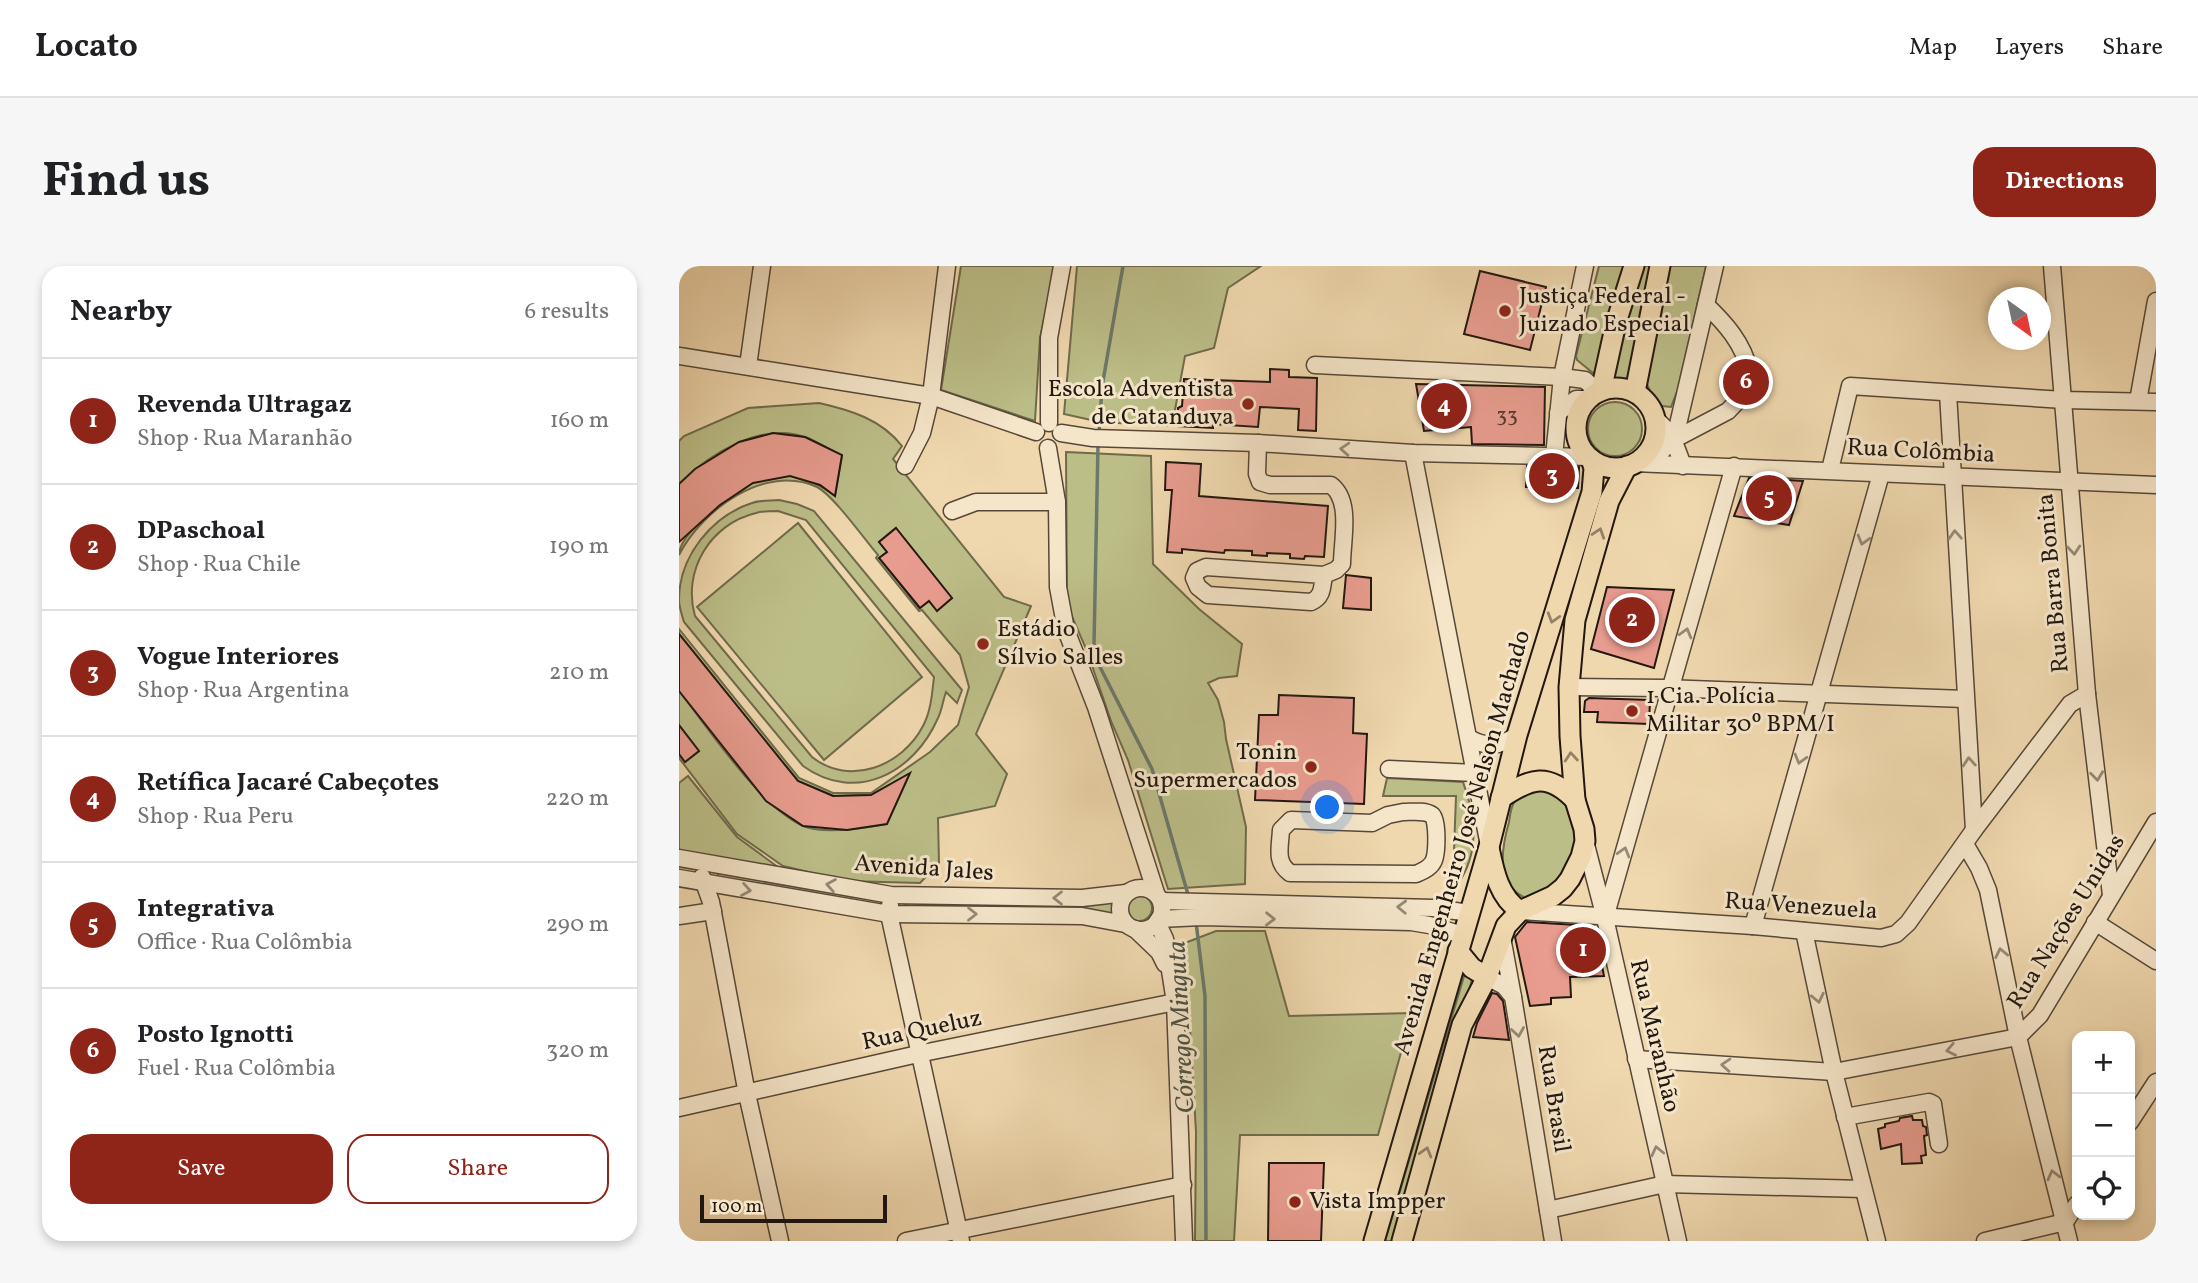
<!DOCTYPE html>
<meta charset="utf-8">
<style>
:root{--surface:#fff;--page:#f6f6f6;--text:#202124;--muted:#757577;--line:#e0e0e0;--accent:#8f2418}
body{margin:0;font-family:Vollkorn,serif;background:var(--page);color:var(--text)}
.controls{position:absolute;right:21px;bottom:21px;display:grid;overflow:hidden;border-radius:14px;box-shadow:0 4px 10px #0003}
.controls button{width:63px;height:63px;display:grid;place-items:center;padding:0;border:0;border-bottom:2px solid var(--line);background:var(--surface);color:var(--text);font:35px sans-serif}
.compass{position:absolute;left:1309px;top:21px;width:63px;height:63px;border-radius:50%;background:var(--surface);box-shadow:0 4px 10px #0003;rotate:147deg}
.scale{position:absolute;left:21px;bottom:18px;width:187px;box-sizing:border-box;padding-left:7px;border:4px solid #221810;border-top:0;font-size:19px;line-height:24px;white-space:nowrap;color:#221810;-webkit-text-stroke:5px #f5e6ca;paint-order:stroke}
.you{position:absolute;left:649px;top:542px;width:24px;height:24px;margin:-18px;border:5px solid #fff;border-radius:50%;background:#1a73e8;box-shadow:0 0 0 10px #1a73e833}
.badge{display:grid;place-items:center;width:46px;height:46px;border-radius:50%;background:var(--accent);color:#fff;font-size:23px;font-weight:700}
.pin{position:absolute;translate:-50% -50%;border:4px solid #fff;box-shadow:0 2px 7px #0006}
.list{margin:0;padding:0;list-style:none}
h2{display:flex;justify-content:space-between;align-items:center;height:91px;margin:0;padding:0 28px;font-size:30px}
h2 small{font-size:23px;font-weight:400;color:var(--muted)}
.list li{display:grid;grid-template-columns:46px 1fr auto;gap:21px;align-items:center;box-sizing:border-box;height:126px;padding:0 28px;border-top:2px solid var(--line)}
.list b{display:block;font-size:26px;white-space:nowrap}
.list p{margin:0;font-size:23px;white-space:nowrap;color:var(--muted)}
.list em{font-size:23px;font-style:normal;color:var(--muted)}
.actions{display:flex;gap:14px;padding:21px 28px}
.actions a{flex:1;padding:16px 0;border:2px solid var(--accent);border-radius:21px;text-align:center;font-size:24px;color:var(--accent)}
.actions .main{background:var(--accent);color:#fff}
.icon{flex:none;width:38px;height:38px;fill:none;stroke:currentColor;stroke-width:2;stroke-linecap:round;stroke-linejoin:round}
.map{position:relative;flex:none;width:1477px;height:975px;overflow:hidden;border-radius:21px}
header{display:flex;align-items:center;gap:42px;box-sizing:border-box;height:98px;padding:0 35px;background:var(--surface);border-bottom:2px solid var(--line)}
header strong{font-size:33px}
nav{display:flex;gap:38px;margin-inline-start:auto;font-size:24px}
.intro{display:flex;align-items:center;justify-content:space-between;box-sizing:border-box;height:168px;padding:0 42px}
h1{margin:0;font-size:49px}
.button{padding:18px 32px;border-radius:21px;background:var(--accent);color:#fff;font-size:24px;font-weight:700}
main{display:flex;gap:42px;padding:0 42px}
aside{flex:1;background:var(--surface);border-radius:21px;box-shadow:0 4px 10px #0003}
.map>svg:first-child{display:block}
</style>
<header>
<strong>Locato</strong>
<nav><a>Map</a><a>Layers</a><a>Share</a></nav>
</header>
<div class="intro"><h1>Find us</h1><a class="button">Directions</a></div>
<main>
<aside>
<h2>Nearby<small>6 results</small></h2>
<ul class="list">
<li><span class="badge">1</span><div><b>Revenda Ultragaz</b><p>Shop · Rua Maranhão</p></div><em>160 m</em></li>
<li><span class="badge">2</span><div><b>DPaschoal</b><p>Shop · Rua Chile</p></div><em>190 m</em></li>
<li><span class="badge">3</span><div><b>Vogue Interiores</b><p>Shop · Rua Argentina</p></div><em>210 m</em></li>
<li><span class="badge">4</span><div><b>Retífica Jacaré Cabeçotes</b><p>Shop · Rua Peru</p></div><em>220 m</em></li>
<li><span class="badge">5</span><div><b>Integrativa</b><p>Office · Rua Colômbia</p></div><em>290 m</em></li>
<li><span class="badge">6</span><div><b>Posto Ignotti</b><p>Fuel · Rua Colômbia</p></div><em>320 m</em></li>
</ul>
<div class="actions"><a class="main">Save</a><a>Share</a></div>
</aside>
<div class="map">
<svg width="1477" height="975" viewBox="0 0 1477 975">
<rect width="100%" height="100%" fill="#f0d8ae"/>
<filter id="stains"><feTurbulence type="fractalNoise" baseFrequency=".00286" numOctaves="4"/><feColorMatrix values="0 0 0 0 .2 0 0 0 0 .09 0 0 0 0 .02 0 0 0 .5 -.17"/></filter>
<radialGradient id="worn" r=".72"><stop offset=".6" stop-color="#630" stop-opacity="0"/><stop offset="1" stop-color="#630" stop-opacity=".3"/></radialGradient>
<g fill="#bcbe88" stroke="#6f6b4c" stroke-width="2" fill-rule="evenodd">
<path d="M282,0H377L361,72L356,155L262,124Z"/>
<path d="M398,0H582L549,22L535,82L506,90L493,160L421,156L385,148Z"/>
<path d="M920,0H946L918,105L914,107L898,94L897,90Z"/>
<path d="M961,0H973L951,116L929,110Z"/>
<path d="M989,0H1027L999,123L992,141L983,140L976,136L967,116Z"/>
<circle cx="936" cy="163" r="27"/>
<path d="M140,137C171,144 202,153 223,180L214,193L325,331L352,340L297,468L328,508L316,540L259,552L260,597L241,617L167,615L104,600L58,568L0,492V488L6,496L20,485L0,459V425C31,464 80,539 122,559C142,569 186,562 207,558L226,516L223,512L192,529L155,530L119,515L0,368V363L120,512L154,527H192L251,486L279,459L290,421L281,389L243,344L240,345L197,292L199,289C186,274 154,229 138,221C86,197 23,244 0,289C0,267 53,226 73,217C82,213 101,209 111,210C127,211 143,220 156,230L163,190C152,184 140,177 129,172C83,154 31,188 0,218V175L5,170L69,142ZM217,262L273,332L258,344L250,335L240,342L201,292L208,286L200,276Z"/>
<path d="M387,186L472,190L474,298L520,343L563,378L558,410L540,412L529,417L539,434L545,456L547,473L567,561L566,618L489,623L449,494L432,455L408,385L388,339Z"/>
<path d="M100,234L118,238L135,245L283,424L278,437L267,426C264,434 263,444 259,452C235,507 177,538 124,500L5,356C3,349 0,341 0,334C0,290 33,250 73,237C81,234 91,235 100,234ZM99,245L127,254L255,411C253,428 252,445 244,460C223,500 171,521 133,491L16,350C3,305 31,258 77,247C84,245 92,245 99,245Z"/>
<path d="M119,257L243,411L145,494L18,341Z"/>
<path d="M9,510L58,571L107,607L0,585V517Z"/>
<path d="M708,512L784,516C797,551 801,587 778,619L774,612L777,530H704Z"/>
<path d="M858,520L883,526L902,570L878,621L849,633C816,620 822,584 830,556C831,549 832,540 836,535C841,526 849,523 858,520Z"/>
<path d="M40,605L175,631L201,633L202,637L201,639L38,611Z"/>
<circle cx="460" cy="642" r="13"/>
<path d="M435,635L434,651L393,641L230,640L226,639L225,637Z"/>
<path d="M537,665H586L610,750L733,747L699,869H561L555,975H516L517,866L506,677Z"/>
<path d="M786,707L794,710L719,975H706Z"/>
</g>
<g fill="none" stroke-linecap="round" stroke-linejoin="round">
<g stroke="#6b796a" stroke-width="3.5">
<path d="M420,167L423,121L444,0"/>
<path d="M419,178L415,378L421,401L473,503L510,632"/>
<path d="M517,656L526,730L527,975"/>
</g>
</g>
<g fill="#e89c8f" stroke="#221810" stroke-width="2">
<path d="M801,5L867,21L851,84L785,68Z"/>
<path d="M591,103L610,104V111L638,112L637,165L619,164L620,143L581,141L579,161L534,158V162L498,160L499,142L503,140L505,113L591,116Z"/>
<path d="M737,118L866,121L865,179L793,178L792,161L745,165Z"/>
<path d="M94,167L126,171L163,189L156,230L141,219L111,210L74,217L41,239L0,276V218L16,203L60,176Z"/>
<path d="M487,196L522,198L520,230L649,240L645,291L626,290L625,293L611,292V288L588,287V290L573,289V285L546,284L545,287L503,283V287L488,286L493,224H486Z"/>
<path d="M848,200L900,201L899,222L847,221Z"/>
<path d="M1070,212L1124,215L1110,259L1055,250Z"/>
<path d="M217,262L273,332L258,345L250,335L241,342L200,292L208,286L200,276Z"/>
<path d="M667,309L692,312V344L664,342Z"/>
<path d="M928,321L995,324L975,402L912,383Z"/>
<path d="M0,368L119,515L154,530L192,529L231,507L208,558L168,564L124,560L87,535L0,425Z"/>
<path d="M600,429L675,432L674,467L688,468L685,538L576,534L580,449H599Z"/>
<path d="M910,432L971,434L970,458L918,456L919,446H905L906,435Z"/>
<path d="M0,459L20,485L6,496L0,488Z"/>
<path d="M848,656L915,660L925,710L891,711L892,731L872,732V738L851,740L836,671Z"/>
<path d="M813,727L818,728L824,735L830,774L794,771L798,757Z"/>
<path d="M1233,850L1234,854H1243L1244,860L1247,861L1248,869L1245,870L1247,889L1242,890L1243,897L1223,898L1222,878L1202,883L1199,863L1206,861V858L1220,855L1221,852Z"/>
<path d="M590,897H645L642,975H589Z"/>
</g>
<g fill="none" stroke-linecap="round" stroke-linejoin="round">
<path stroke="#c7b28e" stroke-width="16" stroke-dasharray="16 8" stroke-linecap="butt" d="M1064,129L1070,104"/>
<defs>
<g id="minor">
<path d="M1373,0L1408,428L1432,629"/>
<path d="M1027,39C1046,57 1064,77 1070,104"/>
<path d="M0,90L252,130L357,166"/>
<path d="M636,99L883,111L906,114L919,126"/>
<path d="M69,100L83,0"/>
<path d="M1269,127L1295,564"/>
<path d="M1459,135L1477,35"/>
<path d="M879,147L897,133H909"/>
<path d="M976,153C992,164 998,182 1004,200"/>
<path d="M370,157V72L383,0"/>
<path d="M382,167L414,172L579,177L734,187L910,191"/>
<path d="M994,174L1049,145L1064,129"/>
<path d="M579,177L578,208L581,216L591,219H652C673,235 663,274 663,298L657,304L645,309L527,301L518,305L515,312L519,321L529,329L632,336C644,331 643,321 645,309"/>
<path d="M369,182L378,236L379,321L387,364L417,441L477,627"/>
<path d="M734,187L810,580"/>
<path d="M875,190L883,111L906,0"/>
<path d="M960,194L983,185L997,167L1036,0"/>
<path d="M955,197L1477,219"/>
<path d="M226,200L243,167L252,130L268,0"/>
<path d="M1151,204L1171,120L1385,134L1477,136"/>
<path d="M273,245L297,236H378"/>
<path d="M890,421L985,422L1286,433"/>
<path d="M790,472C808,482 821,481 838,469"/>
<path d="M710,503L796,507"/>
<path d="M724,546C732,546 746,544 753,549C759,555 758,586 755,594C752,602 744,605 737,608L611,607C596,596 601,582 602,564L612,554L693,557L709,549Z"/>
<path d="M906,575L926,652L999,975"/>
<path d="M1286,578L1300,602L1309,624L1339,771L1390,975"/>
<path d="M0,592L212,629L403,632L447,627"/>
<path d="M23,611L32,636L68,828L101,975"/>
<path d="M0,612L210,648L403,650L446,658"/>
<circle cx="462" cy="643" r="21"/>
<path d="M482,635L754,642L791,647"/>
<path d="M211,639L210,648L282,975"/>
<path d="M841,645L1074,660L1202,672L1217,668L1229,657L1295,564L1391,438L1408,428"/>
<path d="M0,650L34,645"/>
<path d="M926,652L1055,200"/>
<path d="M480,653L523,651L732,656L750,659L784,669"/>
<path d="M478,656L486,673L496,736L505,975"/>
<path d="M1416,656L1477,695"/>
<path d="M1074,660L1202,208"/>
<path d="M456,663L480,686L486,698"/>
<path d="M1125,665L1155,806L1198,975"/>
<path d="M823,671L834,731"/>
<path d="M808,711L825,720L834,731L874,975"/>
<path d="M957,793L1155,806L1339,771L1361,749L1477,556"/>
<path d="M0,842L239,788L496,736"/>
<path d="M1166,851L1250,836L1254,838L1260,878"/>
<path d="M1451,856L1477,816"/>
<path d="M869,944L986,918L1184,923"/>
<path d="M227,975L504,919"/>
<path d="M1306,975L1386,956L1398,938"/>
</g>
<g id="major">
<circle cx="937" cy="162" r="40"/>
<path d="M922,125L937,57L955,0"/>
<path d="M956,126L981,0"/>
<path d="M822,532C852,512 869,506 896,534"/>
<path d="M810,582C815,606 820,631 841,645"/>
<path d="M779,685L793,702L808,711"/>
<path d="M695,975L810,581L838,469L913,226L915,202L912,193"/>
<path d="M723,975L783,759L808,711L827,660L841,645L874,630L884,622L891,613L902,591L906,575L905,563L896,534L891,470L890,421L896,354L930,235L948,200"/>
</g>
</defs>
<use href="#minor" stroke="#564838" stroke-width="19"/>
<use href="#major" stroke="#221810" stroke-width="23"/>
<use href="#minor" stroke="#f5e6ca" stroke-width="16"/>
<use href="#major" stroke="#f0d8ae" stroke-width="19"/>
</g>
<defs><path id="oneway-chevron" d="M-2-3.5L2.5 0L-2 3.5" fill="none" stroke-width="1.6" stroke-linecap="round" stroke-linejoin="round" transform="scale(1.75)"/></defs>
<g stroke="#968976">
<use href="#oneway-chevron" transform="translate(666 183) rotate(-176)"/>
<use href="#oneway-chevron" transform="translate(1276 269) rotate(-93)"/>
<use href="#oneway-chevron" transform="translate(1184 274) rotate(106)"/>
<use href="#oneway-chevron" transform="translate(1395 284) rotate(85)"/>
<use href="#oneway-chevron" transform="translate(1007 367) rotate(-74)"/>
<use href="#oneway-chevron" transform="translate(1121 493) rotate(106)"/>
<use href="#oneway-chevron" transform="translate(1290 496) rotate(-94)"/>
<use href="#oneway-chevron" transform="translate(1418 510) rotate(83)"/>
<use href="#oneway-chevron" transform="translate(945 586) rotate(-74)"/>
<use href="#oneway-chevron" transform="translate(152 619) rotate(-170)"/>
<use href="#oneway-chevron" transform="translate(67 624) rotate(10)"/>
<use href="#oneway-chevron" transform="translate(379 632) rotate(180)"/>
<use href="#oneway-chevron" transform="translate(723 641) rotate(-178)"/>
<use href="#oneway-chevron" transform="translate(293 648)"/>
<use href="#oneway-chevron" transform="translate(591 653) rotate(1)"/>
<use href="#oneway-chevron" transform="translate(1322 687) rotate(-102)"/>
<use href="#oneway-chevron" transform="translate(1139 732) rotate(78)"/>
<use href="#oneway-chevron" transform="translate(839 766) rotate(81)"/>
<use href="#oneway-chevron" transform="translate(1272 784) rotate(169)"/>
<use href="#oneway-chevron" transform="translate(1047 799) rotate(-176)"/>
<use href="#oneway-chevron" transform="translate(978 885) rotate(-103)"/>
<use href="#oneway-chevron" transform="translate(1374 909) rotate(-104)"/>
</g>
<g stroke="#938267">
<use href="#oneway-chevron" transform="translate(920 267) rotate(-72)"/>
<use href="#oneway-chevron" transform="translate(874 352) rotate(107)"/>
<use href="#oneway-chevron" transform="translate(892 491) rotate(-95)"/>
<use href="#oneway-chevron" transform="translate(747 886) rotate(-74)"/>
</g>
<g fill="#8f2418" stroke="#f5e6ca" stroke-width="2.5">
<circle cx="826" cy="45" r="7"/>
<circle cx="569" cy="138" r="7"/>
<circle cx="304" cy="378" r="7"/>
<circle cx="953" cy="445" r="7"/>
<circle cx="632" cy="501" r="7"/>
<circle cx="616" cy="936" r="7"/>
</g>
<g text-anchor="middle" dominant-baseline="central" stroke-width="6" stroke-linejoin="round" paint-order="stroke">
<g font-size="21" fill="#543930">
<text x="828" y="149">33</text>
</g>
<g font-size="24" fill="#221810" stroke="#f5e6ca" text-anchor="start">
<text x="840" y="31">Justiça Federal -<tspan x="840" dy="28">Juizado Especial</tspan></text>
<text x="555" y="124" text-anchor="end">Escola Adventista<tspan x="555" dy="28">de Catanduva</tspan></text>
<text x="318" y="364">Estádio<tspan x="318" dy="28">Sílvio Salles</tspan></text>
<text x="967" y="431">1 Cia. Polícia<tspan x="967" dy="28">Militar 30º BPM/I</tspan></text>
<text x="618" y="487" text-anchor="end">Tonin<tspan x="618" dy="28">Supermercados</tspan></text>
<text x="630" y="936">Vista Impper</text>
</g>
<g font-size="24" fill="#221810" stroke="#f5e6ca">
<text transform="translate(1242 186) rotate(3)">Rua Colômbia</text>
<text transform="translate(1375 317) rotate(-95)">Rua Barra Bonita</text>
<text transform="translate(784 577) rotate(-74)">Avenida Engenheiro José Nelson Machado</text>
<text transform="translate(245 603) rotate(4)">Avenida Jales</text>
<text transform="translate(1122 641) rotate(4)">Rua Venezuela</text>
<text transform="translate(1388 656) rotate(-58)">Rua Nações Unidas</text>
<text transform="translate(243 765) rotate(-12)">Rua Queluz</text>
<text transform="translate(975 770) rotate(77)">Rua Maranhão</text>
<text transform="translate(874 833) rotate(81)">Rua Brasil</text>
</g>
<g font-size="26" font-style="italic" fill="#4c5144" stroke="#f5e6ca">
<text transform="translate(503 761) rotate(-93)">Córrego Minguta</text>
</g>
</g>
<rect width="100%" height="100%" filter="url(#stains)"/>
<rect width="100%" height="100%" fill="url(#worn)"/>
</svg>
<div class="controls">
<button>+</button>
<button>−</button>
<button><svg class="icon" aria-label="locate" viewBox="0 0 24 24"><circle cx="12" cy="12" r="6"/><path d="M12 2v4M12 18v4M2 12h4M18 12h4"/></svg></button>
</div>
<svg class="compass" viewBox="-18 -18 36 36"><path d="M0-13l5 13h-10z" fill="#e53935"/><path d="M0 13l5-13h-10z" fill="#757577"/></svg>
<div class="scale">100 m</div>
<div class="you"></div>
<div class="pin badge" style="left:904px;top:684px">1</div>
<div class="pin badge" style="left:953px;top:354px">2</div>
<div class="pin badge" style="left:873px;top:210px">3</div>
<div class="pin badge" style="left:765px;top:140px">4</div>
<div class="pin badge" style="left:1090px;top:232px">5</div>
<div class="pin badge" style="left:1067px;top:116px">6</div>
</div>
</main>
